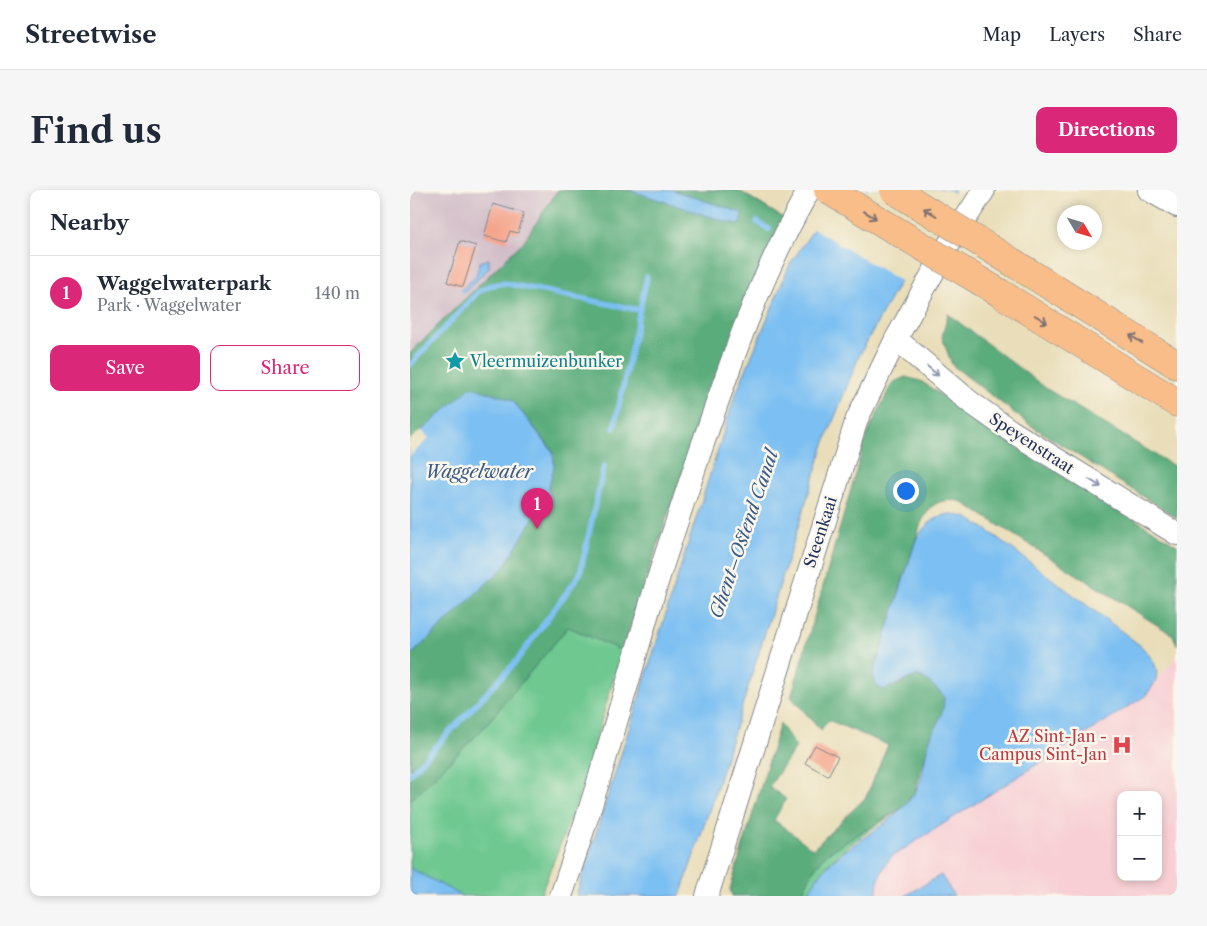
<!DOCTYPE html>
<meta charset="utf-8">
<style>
:root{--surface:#fff;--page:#f6f6f7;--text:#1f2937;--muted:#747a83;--line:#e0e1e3;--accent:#db2777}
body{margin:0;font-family:"Libre Caslon Text",serif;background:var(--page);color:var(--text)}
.controls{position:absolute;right:15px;bottom:15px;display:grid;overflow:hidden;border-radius:10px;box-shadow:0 2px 8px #0003}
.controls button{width:45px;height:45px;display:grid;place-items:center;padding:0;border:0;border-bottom:1px solid var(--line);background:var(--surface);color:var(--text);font:25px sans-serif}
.compass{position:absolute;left:647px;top:15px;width:45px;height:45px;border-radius:50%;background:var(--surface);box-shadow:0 2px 8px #0003;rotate:128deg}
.you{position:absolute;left:495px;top:300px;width:18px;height:18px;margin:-12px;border:4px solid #fff;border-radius:50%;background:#1a73e8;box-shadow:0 0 0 8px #1a73e833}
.badge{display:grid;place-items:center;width:32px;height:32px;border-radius:50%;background:var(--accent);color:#fff;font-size:16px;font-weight:700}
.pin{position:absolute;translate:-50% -41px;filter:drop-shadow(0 1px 2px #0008)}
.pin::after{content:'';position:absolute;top:26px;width:18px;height:15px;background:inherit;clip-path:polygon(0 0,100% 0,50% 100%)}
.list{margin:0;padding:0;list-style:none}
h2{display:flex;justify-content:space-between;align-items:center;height:65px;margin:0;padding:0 20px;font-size:21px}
h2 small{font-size:16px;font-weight:400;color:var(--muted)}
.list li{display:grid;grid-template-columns:32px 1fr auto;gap:15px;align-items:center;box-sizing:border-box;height:75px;padding:0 20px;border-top:1px solid var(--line)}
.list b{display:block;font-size:19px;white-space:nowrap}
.list p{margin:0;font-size:16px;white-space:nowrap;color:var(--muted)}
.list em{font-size:16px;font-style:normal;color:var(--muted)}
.actions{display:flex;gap:10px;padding:15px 20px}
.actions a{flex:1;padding:11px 0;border:1px solid var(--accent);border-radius:10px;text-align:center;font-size:18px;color:var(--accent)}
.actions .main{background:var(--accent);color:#fff}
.map{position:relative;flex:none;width:767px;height:706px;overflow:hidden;border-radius:10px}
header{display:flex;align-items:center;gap:30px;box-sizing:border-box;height:70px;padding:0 25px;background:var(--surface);border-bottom:1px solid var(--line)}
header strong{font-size:24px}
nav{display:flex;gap:28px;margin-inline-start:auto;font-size:18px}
.intro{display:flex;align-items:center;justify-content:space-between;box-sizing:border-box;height:120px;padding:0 30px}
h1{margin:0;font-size:35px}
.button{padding:12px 22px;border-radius:10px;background:var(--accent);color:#fff;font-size:18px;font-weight:700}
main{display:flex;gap:30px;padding:0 30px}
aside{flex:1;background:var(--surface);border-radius:10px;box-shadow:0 2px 8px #0003}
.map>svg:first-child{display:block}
</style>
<header>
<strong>Streetwise</strong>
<nav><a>Map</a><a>Layers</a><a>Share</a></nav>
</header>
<div class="intro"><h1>Find us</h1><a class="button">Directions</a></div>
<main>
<aside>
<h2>Nearby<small></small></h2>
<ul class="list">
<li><span class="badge">1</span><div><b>Waggelwaterpark</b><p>Park · Waggelwater</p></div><em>140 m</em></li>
</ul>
<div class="actions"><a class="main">Save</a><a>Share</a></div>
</aside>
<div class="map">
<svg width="767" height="706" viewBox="0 0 767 706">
<rect width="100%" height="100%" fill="#fbf7ec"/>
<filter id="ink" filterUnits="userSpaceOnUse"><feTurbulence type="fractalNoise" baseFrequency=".02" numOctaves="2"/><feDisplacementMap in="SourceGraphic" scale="10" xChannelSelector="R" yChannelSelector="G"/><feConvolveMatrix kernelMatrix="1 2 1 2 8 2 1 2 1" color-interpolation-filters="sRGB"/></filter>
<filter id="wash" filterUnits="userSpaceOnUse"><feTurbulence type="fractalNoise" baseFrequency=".0096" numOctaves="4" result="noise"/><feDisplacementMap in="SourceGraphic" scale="20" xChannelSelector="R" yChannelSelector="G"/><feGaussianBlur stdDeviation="1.12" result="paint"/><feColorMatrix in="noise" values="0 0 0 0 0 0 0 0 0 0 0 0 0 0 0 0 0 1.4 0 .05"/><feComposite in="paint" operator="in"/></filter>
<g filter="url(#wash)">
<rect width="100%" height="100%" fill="#e9deb9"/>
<path fill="#f7cfd4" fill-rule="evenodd" d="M767,465V706H544L531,685L495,706H467L466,696L474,675L481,667L735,506ZM711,605H748V687H711Z"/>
<path fill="#d2bdc8" d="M0,0H148L114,51L0,163Z"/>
<g fill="#6ec890" stroke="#447c77">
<path d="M148,0H219L317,32L329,34L332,23L262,0H328L373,28L286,241L212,461L168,609L130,706H52L0,678V163L114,51Z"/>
<path d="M493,617C459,642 414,666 397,706H391L402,682L416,664Z"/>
</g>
<g fill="#5aac7a" stroke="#3a6e6c">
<path d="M148,0H219L317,32L329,34L332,23L262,0H328L373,28L286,241L212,461L158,437L71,541L0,611V466L94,377L129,318L143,314L138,299L144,276L143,261L102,210L0,251V163L114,51Z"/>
<path d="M538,124L637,199L767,278V328L620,235L542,175L532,147Z"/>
<path d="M495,187L511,191L594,249L767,355V455L763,445L550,311C527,309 522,313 511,333L463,485L482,498L507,485L518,491L534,506L535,519L520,549L505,602L493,617L416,664L402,682L391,706H322L320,699L370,533L386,557L359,597L376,609L364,630L403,659L456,607L478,555L418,530L411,540L381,507L456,247L482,193Z"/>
</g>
<g fill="#7cbff2" stroke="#4c77a8">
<path d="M219,0H262L332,23L330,34L317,32Z"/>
<path d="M430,0H545L518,40L449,166L413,257L303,609L270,706H166L325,206L380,74Z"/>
<path d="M79,69V78L54,103L51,100L66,86L70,72Z"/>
<path d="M61,197L102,210L143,262L144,276L138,299L143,314L129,318L94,377L0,466V251Z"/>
<path d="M539,324L556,327L577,340L731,456C749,474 753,487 735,506L481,667C473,677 465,694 467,706H397C418,657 475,645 504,604C514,590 514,566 520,549C526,534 535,524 534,506L518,491L508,485L473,500L466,494L463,485L506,350C514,336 522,328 539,324Z"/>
<path d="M0,678L52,706H0Z"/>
<path d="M531,685L544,706H495Z"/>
</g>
<g fill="#e9deb9">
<path d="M427,0H538L545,4L520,41L492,92L402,38Z"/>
<path d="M11,240L19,248L0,266V250Z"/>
</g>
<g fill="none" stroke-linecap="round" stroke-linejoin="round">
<g stroke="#7cbff2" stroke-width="5.5">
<path d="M347,32L359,39"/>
<path d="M0,175L68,102L79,96L93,93L229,120"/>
<path d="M204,238L237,87"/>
<path d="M0,584L105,473L170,384L194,276"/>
</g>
</g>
<g id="blocks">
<g fill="#f4a389">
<path d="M83,14L114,23L108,43L100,41L96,52L74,46Z"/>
<path d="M50,51L66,56L53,97L37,92Z"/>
<path d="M405,555L428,567L418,586L395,573Z"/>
</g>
</g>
</g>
<g filter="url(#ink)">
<use href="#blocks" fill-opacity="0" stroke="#82868c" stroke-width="1"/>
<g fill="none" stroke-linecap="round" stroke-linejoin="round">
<defs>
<g id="minor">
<path d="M739,0L767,16"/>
<path d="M486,149L560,212L601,241L767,344"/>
<path d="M151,706C186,606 214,504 244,402C258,356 274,311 289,265C320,174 351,83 399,0"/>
<path d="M297,706L447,229L486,149L539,54L574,0"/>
</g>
<g id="highway">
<path d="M607,75L767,175"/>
<path d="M590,103L767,213"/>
</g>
</defs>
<use href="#minor" stroke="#82868c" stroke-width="24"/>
<use href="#highway" stroke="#82868c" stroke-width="29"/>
<use href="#minor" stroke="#fff" stroke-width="22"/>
<use href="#highway" stroke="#f8bd89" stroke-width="28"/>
<defs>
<g id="highway-bridge">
<path d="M418,0L590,103"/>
<path d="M484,0L607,75"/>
</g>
</defs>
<use href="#highway-bridge" stroke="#82868c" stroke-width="29" stroke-linecap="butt"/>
<use href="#highway-bridge" stroke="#f8bd89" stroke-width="28"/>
</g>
<defs><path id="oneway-shaft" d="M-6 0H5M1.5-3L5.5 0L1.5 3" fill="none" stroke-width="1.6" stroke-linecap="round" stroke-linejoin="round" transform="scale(1.25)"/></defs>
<g stroke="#7e6f71">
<use href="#oneway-shaft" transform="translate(520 22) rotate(-149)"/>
<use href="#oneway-shaft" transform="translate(460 25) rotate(31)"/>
<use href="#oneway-shaft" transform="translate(631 129) rotate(32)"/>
<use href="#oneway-shaft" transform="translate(726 149) rotate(-147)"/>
</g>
<g stroke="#8d97ae">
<use href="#oneway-shaft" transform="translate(523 181) rotate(40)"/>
<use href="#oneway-shaft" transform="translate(685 293) rotate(32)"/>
</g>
</g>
<defs>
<symbol id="sight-bare" viewBox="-9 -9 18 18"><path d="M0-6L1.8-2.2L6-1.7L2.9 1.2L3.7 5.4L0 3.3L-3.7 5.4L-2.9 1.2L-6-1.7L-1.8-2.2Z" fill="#0f9aa8" stroke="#fbf7ec" stroke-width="2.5" paint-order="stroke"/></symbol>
<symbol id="hospital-bare" viewBox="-9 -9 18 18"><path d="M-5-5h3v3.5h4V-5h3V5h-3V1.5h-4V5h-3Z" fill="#e0444e" stroke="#fbf7ec" stroke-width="2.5" paint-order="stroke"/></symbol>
</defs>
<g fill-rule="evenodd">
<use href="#sight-bare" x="31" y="157" width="28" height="28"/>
<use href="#hospital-bare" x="698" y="541" width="28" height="28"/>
</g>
<g text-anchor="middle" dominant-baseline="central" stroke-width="5" stroke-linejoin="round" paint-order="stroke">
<g font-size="16" fill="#0d838f" stroke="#fbf7ec" text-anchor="start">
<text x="60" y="171">Vleermuizenbunker</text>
</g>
<g font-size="16" fill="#1b2f5e" stroke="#fbf7ec">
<text transform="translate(622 253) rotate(33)">Speyenstraat</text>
<text transform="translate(410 342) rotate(-72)">Steenkaai</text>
</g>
<g font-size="16" fill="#be3a42" stroke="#fbf7ec" text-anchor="end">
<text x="697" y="546">AZ Sint-Jan -<tspan x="697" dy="18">Campus Sint-Jan</tspan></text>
</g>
<g font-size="18" font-style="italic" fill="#385a8a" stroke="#fbf7ec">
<text x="69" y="282">Waggelwater</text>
<text transform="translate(334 344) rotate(-71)">Ghent–Ostend Canal</text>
</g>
</g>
</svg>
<div class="controls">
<button>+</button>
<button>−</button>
</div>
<svg class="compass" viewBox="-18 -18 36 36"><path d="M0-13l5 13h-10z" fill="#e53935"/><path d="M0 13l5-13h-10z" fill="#747a83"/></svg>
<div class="you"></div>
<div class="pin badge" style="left:127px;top:339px">1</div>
</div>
</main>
